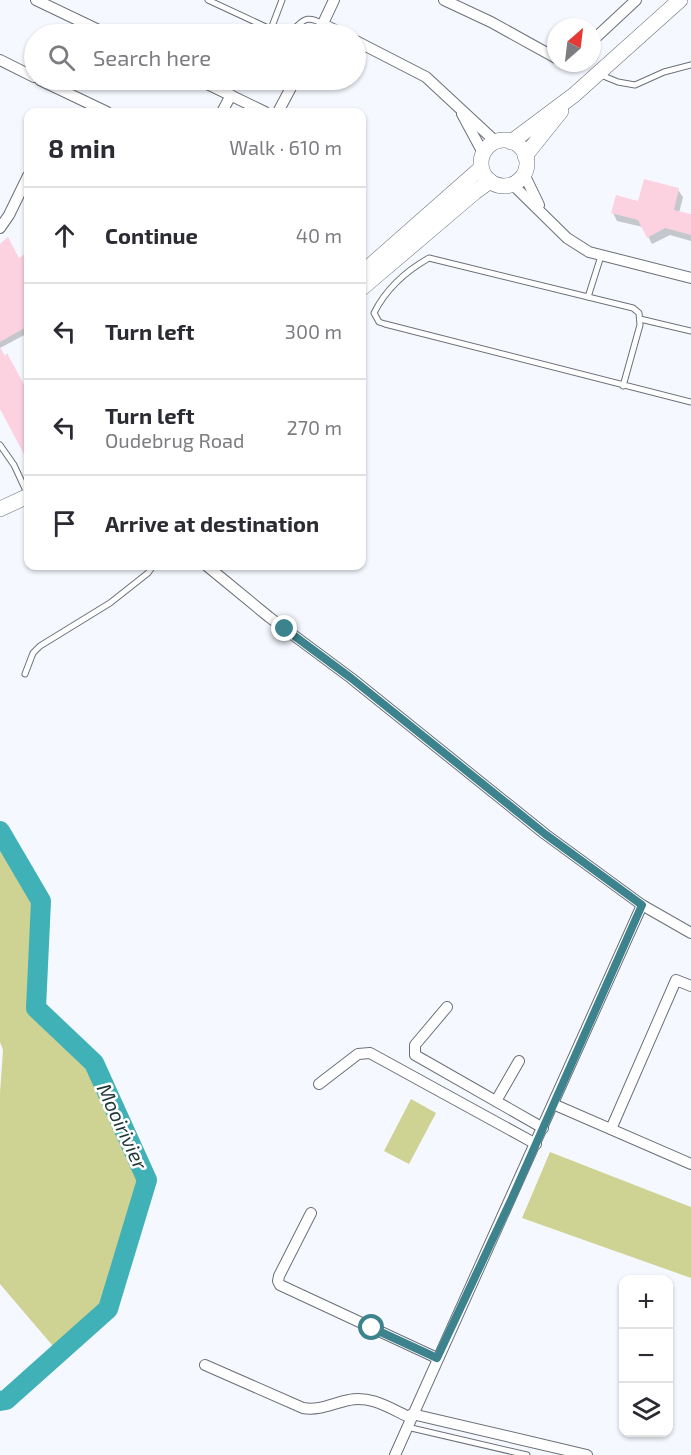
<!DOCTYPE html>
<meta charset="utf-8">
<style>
:root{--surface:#fff;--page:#f7f7f7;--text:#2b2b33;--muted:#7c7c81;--line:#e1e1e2}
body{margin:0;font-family:"Exo 2",sans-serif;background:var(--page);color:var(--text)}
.controls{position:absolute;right:18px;bottom:18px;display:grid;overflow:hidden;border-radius:12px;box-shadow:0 2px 4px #0004}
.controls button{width:54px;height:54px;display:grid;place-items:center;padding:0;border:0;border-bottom:2px solid var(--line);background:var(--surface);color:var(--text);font:30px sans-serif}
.compass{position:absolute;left:547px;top:18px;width:54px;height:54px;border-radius:50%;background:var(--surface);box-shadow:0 2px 4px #0004;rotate:28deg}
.stop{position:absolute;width:18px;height:18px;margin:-14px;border:4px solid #3d838e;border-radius:50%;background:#fff}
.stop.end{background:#3d838e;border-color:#fff;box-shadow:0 2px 6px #0008}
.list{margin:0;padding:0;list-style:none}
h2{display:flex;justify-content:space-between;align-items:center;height:78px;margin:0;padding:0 24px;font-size:26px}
h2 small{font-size:20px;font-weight:400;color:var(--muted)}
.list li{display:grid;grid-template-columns:39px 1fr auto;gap:18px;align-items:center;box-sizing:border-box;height:96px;padding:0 24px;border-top:2px solid var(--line)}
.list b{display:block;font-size:22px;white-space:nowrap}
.list p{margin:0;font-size:20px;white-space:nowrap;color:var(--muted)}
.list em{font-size:20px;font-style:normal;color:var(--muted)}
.icon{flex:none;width:33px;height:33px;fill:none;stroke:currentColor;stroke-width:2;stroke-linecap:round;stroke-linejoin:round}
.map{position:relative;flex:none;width:691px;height:1455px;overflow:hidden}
.search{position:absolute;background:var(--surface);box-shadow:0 2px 4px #0004;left:24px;top:24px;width:342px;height:66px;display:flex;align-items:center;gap:15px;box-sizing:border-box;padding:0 21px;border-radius:33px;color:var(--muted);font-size:22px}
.panel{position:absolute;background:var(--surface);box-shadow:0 2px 4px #0004;left:24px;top:108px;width:342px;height:462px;border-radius:12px}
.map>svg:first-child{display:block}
</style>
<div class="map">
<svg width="691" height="1455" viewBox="0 0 691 1455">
<rect width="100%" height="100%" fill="#f5f9ff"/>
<g fill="#ced394">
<path d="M0,831L41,901L36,1008L94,1063L147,1180L108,1309L58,1352L0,1284V1093L3,1050L0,1042Z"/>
<path d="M411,1099L436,1113L409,1164L384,1151Z"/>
<path d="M550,1152L691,1207V1278L522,1218Z"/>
</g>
<g fill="#0003">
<path d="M678,190L683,197L679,213L691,216V241L670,235L652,244L643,227L617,221L613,213Z"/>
<path d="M0,246L19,260L28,254V333L0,348Z"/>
<path d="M0,350L4,358L7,356L28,395V459L0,407Z"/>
</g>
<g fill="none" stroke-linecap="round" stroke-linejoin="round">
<path stroke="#40b1b6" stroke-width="20" d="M0,831L41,901L36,1008L94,1063L147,1180L108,1309L6,1400L0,1401"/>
</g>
<g fill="#fcd2e0">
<path d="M644,179L679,188L674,210L691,214V235L665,228L647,238L638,220L611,213L616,195L638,201Z"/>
<path d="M8,237L19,258L28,252V326L0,342V244Z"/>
<path d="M0,347L5,356L7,353L28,392V462L0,409Z"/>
</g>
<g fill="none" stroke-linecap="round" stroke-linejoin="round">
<defs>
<g id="lane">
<path d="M208,0L281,34"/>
<path d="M271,29L282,0"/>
<path d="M286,34C303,25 302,12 323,24"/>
<path d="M601,75L618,82L635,85L664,72L691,65"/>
<path d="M588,297L601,256"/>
<path d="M640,319L691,331"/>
<path d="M623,386L640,325L639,313L633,308L429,258C406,271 386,289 374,313L379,322L385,324L691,402"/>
<path d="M0,445L14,465L28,495"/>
<path d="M25,674L33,653L40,646L110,603L148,573L153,566"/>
<path d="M407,1427L527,1455"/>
</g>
<g id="street">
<path d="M36,0L107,34"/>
<path d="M444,0L491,22L556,58"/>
<path d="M323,24L343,34"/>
<path d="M318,34L334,0"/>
<path d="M356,41L426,77L496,142"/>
<path d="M592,41L636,0"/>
<path d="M0,60L34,77"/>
<path d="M40,80L107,112"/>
<path d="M199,80L265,112"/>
<path d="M222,112L231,95"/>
<path d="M278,112L295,80"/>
<path d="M462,114L483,153"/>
<path d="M524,174L539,205"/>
<path d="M512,184L567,238L589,252L691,278"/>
<path d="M0,228L9,215L28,176"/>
<path d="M207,566L269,617L351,678L545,834L642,905L691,933"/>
<path d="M447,1007L415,1045V1055L543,1128"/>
<path d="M319,1084L358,1054L370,1053L536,1144"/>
<path d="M496,1101L519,1061"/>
<path d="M553,1104L691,1164"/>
<path d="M611,1129L676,980L691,986"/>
<path d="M311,1213L279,1276L278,1281L280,1285L437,1358"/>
<path d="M205,1365L303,1408C320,1411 333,1403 349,1400C371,1395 391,1409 411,1418"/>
<path d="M412,1414L587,1455"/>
<path d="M395,1455L642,905"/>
</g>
<g id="secondary">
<circle cx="504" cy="163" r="23"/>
<path d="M511,142L574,95L680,0"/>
<path d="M525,156L561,111"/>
<path d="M362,273L481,168"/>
<path d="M362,288L475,192L490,181"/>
<path d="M0,509L28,496"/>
</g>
</defs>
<use href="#lane" stroke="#6b7078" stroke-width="7"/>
<use href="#street" stroke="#6b7078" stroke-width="12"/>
<use href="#secondary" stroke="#6b7078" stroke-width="16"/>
<use href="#lane" stroke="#fff" stroke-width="5"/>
<use href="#street" stroke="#fff" stroke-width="10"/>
<use href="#secondary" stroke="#fff" stroke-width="15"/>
</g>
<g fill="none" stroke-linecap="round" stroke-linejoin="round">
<path stroke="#3d838e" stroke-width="8" d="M285,629L351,678L545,834L642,905L512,1198L437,1358L372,1328"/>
</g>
<g text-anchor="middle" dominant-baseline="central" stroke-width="5" stroke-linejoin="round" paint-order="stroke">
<g font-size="20" font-style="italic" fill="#1d3537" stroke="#fff">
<text transform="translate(123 1126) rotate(65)">Mooirivier</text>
</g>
</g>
</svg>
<div class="controls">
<button>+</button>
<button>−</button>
<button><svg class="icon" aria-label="layers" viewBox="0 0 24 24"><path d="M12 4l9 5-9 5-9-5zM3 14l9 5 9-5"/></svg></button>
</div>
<svg class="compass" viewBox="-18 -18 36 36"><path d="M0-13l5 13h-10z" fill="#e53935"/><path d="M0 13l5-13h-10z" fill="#7c7c81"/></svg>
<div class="stop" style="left:372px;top:1328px"></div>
<div class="stop end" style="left:285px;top:629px"></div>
<div class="search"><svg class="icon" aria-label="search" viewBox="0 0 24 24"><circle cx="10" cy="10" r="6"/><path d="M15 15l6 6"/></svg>Search here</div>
<section class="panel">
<h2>8 min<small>Walk · 610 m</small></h2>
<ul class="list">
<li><svg class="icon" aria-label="ahead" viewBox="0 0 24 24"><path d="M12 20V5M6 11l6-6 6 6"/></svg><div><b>Continue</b></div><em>40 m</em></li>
<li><svg class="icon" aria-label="left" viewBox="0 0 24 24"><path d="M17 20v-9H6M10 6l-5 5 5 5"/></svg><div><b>Turn left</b></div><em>300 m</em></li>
<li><svg class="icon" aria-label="left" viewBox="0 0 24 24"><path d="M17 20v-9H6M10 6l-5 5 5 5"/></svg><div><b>Turn left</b><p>Oudebrug Road</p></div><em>270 m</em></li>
<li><svg class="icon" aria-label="arrive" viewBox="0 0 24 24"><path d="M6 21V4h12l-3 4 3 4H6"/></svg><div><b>Arrive at destination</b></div></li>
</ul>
</section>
</div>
